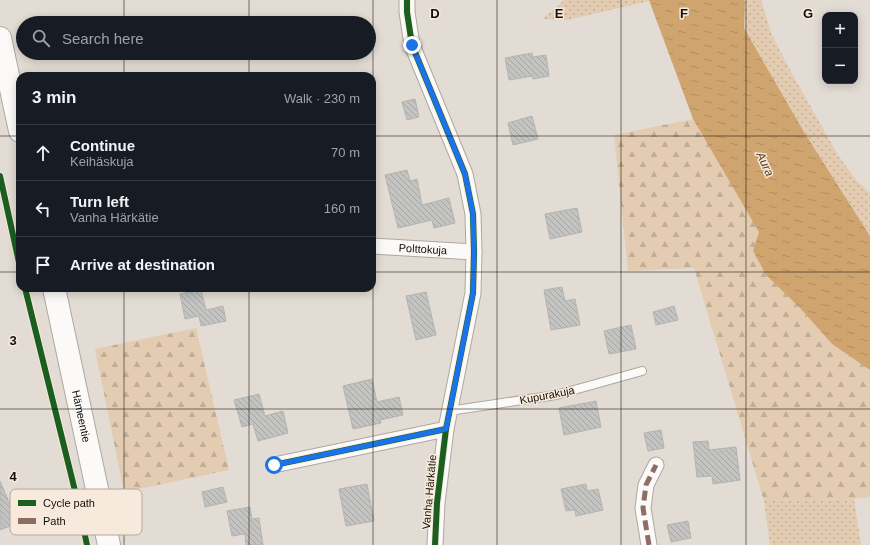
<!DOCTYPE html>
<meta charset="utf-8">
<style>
:root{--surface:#171b24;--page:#242831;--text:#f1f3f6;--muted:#9ea1a6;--line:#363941}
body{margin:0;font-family:Helvetica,sans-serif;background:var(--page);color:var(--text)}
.controls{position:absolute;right:12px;top:12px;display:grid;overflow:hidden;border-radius:8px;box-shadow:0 2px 10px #0003}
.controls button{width:36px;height:36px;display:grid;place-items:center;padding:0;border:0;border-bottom:1px solid var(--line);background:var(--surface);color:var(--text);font:20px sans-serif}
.stop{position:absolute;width:12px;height:12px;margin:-9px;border:3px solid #1a73e8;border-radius:50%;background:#fff}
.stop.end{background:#1a73e8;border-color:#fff;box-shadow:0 1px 4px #0008}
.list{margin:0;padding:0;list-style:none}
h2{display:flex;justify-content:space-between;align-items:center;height:52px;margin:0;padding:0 16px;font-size:17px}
h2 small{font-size:13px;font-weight:400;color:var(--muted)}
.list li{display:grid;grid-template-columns:26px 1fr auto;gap:12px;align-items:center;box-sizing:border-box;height:56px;padding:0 16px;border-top:1px solid var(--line)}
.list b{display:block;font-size:15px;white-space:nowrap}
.list p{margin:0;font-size:13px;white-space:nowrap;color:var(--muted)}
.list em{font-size:13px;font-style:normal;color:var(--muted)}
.icon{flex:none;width:22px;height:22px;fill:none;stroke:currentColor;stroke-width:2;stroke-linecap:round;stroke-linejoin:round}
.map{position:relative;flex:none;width:870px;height:545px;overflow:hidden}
.search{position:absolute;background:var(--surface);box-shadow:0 2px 10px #0003;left:16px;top:16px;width:360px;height:44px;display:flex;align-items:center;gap:10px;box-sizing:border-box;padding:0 14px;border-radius:22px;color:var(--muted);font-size:15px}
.panel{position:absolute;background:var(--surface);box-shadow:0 2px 10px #0003;left:16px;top:72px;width:360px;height:220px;border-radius:12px}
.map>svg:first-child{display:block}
</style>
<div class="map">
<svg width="870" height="545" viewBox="0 0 870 545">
<defs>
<pattern id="grass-dots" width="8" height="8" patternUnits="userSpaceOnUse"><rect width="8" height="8" fill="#e3ccb1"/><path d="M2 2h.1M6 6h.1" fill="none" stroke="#c2ae97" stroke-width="1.8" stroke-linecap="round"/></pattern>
<pattern id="forest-firs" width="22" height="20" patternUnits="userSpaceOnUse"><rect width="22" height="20" fill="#e3ccb1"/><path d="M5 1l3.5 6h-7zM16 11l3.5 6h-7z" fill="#c2ae97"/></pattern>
<pattern id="water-ripples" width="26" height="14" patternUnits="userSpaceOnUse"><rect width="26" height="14" fill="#d0a46e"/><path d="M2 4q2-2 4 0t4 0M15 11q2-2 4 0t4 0" fill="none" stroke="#b28c5e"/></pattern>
<pattern id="building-back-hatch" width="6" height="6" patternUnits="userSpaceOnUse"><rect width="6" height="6" fill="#c3c3c1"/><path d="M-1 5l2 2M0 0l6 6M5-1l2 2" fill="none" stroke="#a7a6a4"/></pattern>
</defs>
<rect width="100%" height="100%" fill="#e3dcd4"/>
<g fill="url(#grass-dots)">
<path d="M564,0H649L650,1L567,20L542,19L556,8Z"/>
<path d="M744,0H761L772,35L790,70L838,155L856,180L870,193V236L804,132L744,28L745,2Z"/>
<path d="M854,499L861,545H770L764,501Z"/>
</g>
<g fill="url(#forest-firs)">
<path d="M693,119L760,233L753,251L766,275L800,308L832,344L870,370V497L854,499L764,501L694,268L628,271L614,135Z"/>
<path d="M196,328L229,470L124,492L95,349Z"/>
</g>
<path fill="url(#water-ripples)" d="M649,0H744L745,2L744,28L804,132L870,236V370L832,344L800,308L766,275L753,251L759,232L693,119Z"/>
<g fill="url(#building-back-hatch)" stroke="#b3b4b2">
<path d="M532,53L533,57L546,55L549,76L533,79V76L509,80L505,58Z"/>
<path d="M415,99L419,117L407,120L402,102Z"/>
<path d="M532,116L538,139L513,145L508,123Z"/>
<path d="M407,170L410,181L417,179L422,205L449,198L455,223L434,228L432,220L398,228L385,175Z"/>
<path d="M577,208L582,232L550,239L545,214Z"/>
<path d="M562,287L565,301L575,299L580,325L551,330L544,290Z"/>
<path d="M201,290L206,310L223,306L226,321L201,326L199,316L185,319L180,294Z"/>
<path d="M426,292L436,335L416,340L406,296Z"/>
<path d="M674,306L678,320L656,325L653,312Z"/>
<path d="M631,325L636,349L609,354L604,331Z"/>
<path d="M372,379L377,402L399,397L403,415L380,420L381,423L353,429L343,386Z"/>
<path d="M259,394L265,416L283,411L288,433L258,441L253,424L242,427L234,400Z"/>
<path d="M596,401L601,427L564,435L559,408Z"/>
<path d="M661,430L664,448L648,451L644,433Z"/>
<path d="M708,441L709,450L736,447L740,480L713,484L712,476L697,477L693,442Z"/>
<path d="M0,481L18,523L0,530Z"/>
<path d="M367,484L374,521L346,526L339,489Z"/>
<path d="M586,484L587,491L598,489L603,510L576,516L575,510L566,511L561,489Z"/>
<path d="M223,487L227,502L205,507L202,492Z"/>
<path d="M250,507L252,519L259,518L263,545H246L245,534L232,536L227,511Z"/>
<path d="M688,521L691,538L671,542L667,525Z"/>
</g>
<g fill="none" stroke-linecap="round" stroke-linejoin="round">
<defs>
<path id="service" d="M449,411L556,395L642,371"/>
<g id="minor">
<path d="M407,0V12L412,45L465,174L473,214L474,252L473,293L446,429L437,503L435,545"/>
<path id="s1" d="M372,246L474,252"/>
<path d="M274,465L446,429"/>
<path d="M649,545L643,508L646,485L656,465"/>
</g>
<g id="trunk">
<path d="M0,38L20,131"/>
<path id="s2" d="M54,288L109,545"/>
</g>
</defs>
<use href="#service" stroke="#ada8a1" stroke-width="10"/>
<use href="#minor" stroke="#ada8a1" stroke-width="17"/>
<use href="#trunk" stroke="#ada8a1" stroke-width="24"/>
<use href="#service" stroke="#fbfaf9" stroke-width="8"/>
<use href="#minor" stroke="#fbfaf9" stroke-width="15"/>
<use href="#trunk" stroke="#fbfaf9" stroke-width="22"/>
<path stroke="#8d6e63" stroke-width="5" stroke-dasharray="10 5" stroke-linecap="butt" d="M649,545L643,508L646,485L656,465"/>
<defs>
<g id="cycleway">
<path d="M407,0V12L412,45L465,174L473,214L474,252L473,293L446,429L437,503L435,545"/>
<path d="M0,176L20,267"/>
<path d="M25,288L79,507L87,545"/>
<path d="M274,465L446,429"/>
</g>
</defs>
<use href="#cycleway" stroke="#f7e9db" stroke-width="8"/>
<use href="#cycleway" stroke="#1b5e20" stroke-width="6"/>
</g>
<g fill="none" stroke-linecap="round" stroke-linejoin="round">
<path stroke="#1a73e8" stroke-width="5" d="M274,465L446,429L473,293L474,252L473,214L465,174L412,45"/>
</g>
<path fill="none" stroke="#130f0a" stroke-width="1" stroke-opacity="0.55" d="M124,0V23M249,0V23M373,0V545M497,0V545M621,0V545M746,0V545M124,53V76M249,53V76M0,136H20M372,136H870M0,272H20M372,272H870M124,288V545M249,288V545M0,409H870"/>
<g text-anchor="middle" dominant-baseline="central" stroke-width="3" stroke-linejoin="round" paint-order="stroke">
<g font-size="11" fill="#130f0a" stroke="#f7e9db">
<text stroke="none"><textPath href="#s1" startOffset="51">Polttokuja</textPath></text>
<text transform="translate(547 395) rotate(-11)">Kupurakuja</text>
<text stroke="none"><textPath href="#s2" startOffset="131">Hämeentie</textPath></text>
<text transform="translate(429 492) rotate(-85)">Vanha Härkätie</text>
</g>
<g font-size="12" font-style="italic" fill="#573d1e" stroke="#f7e9db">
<text transform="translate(765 164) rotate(65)">Aura</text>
</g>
</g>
<rect x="10" y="489" width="132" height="46" rx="6" fill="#f7e9db" stroke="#b3a89c" stroke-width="1"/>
<rect x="18" y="500" width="18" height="6" fill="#1b5e20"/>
<rect x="18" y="518" width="18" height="6" fill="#8d6e63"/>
<g font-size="11" fill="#130f0a">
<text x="43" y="507">Cycle path</text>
<text x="43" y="525">Path</text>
</g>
<g font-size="13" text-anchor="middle" font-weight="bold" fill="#130f0a" stroke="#f7e9db" stroke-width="3" stroke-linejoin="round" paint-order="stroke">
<text x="435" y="18">D</text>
<text x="559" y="18">E</text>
<text x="684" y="18">F</text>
<text x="808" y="18">G</text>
<text x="13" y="345">3</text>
<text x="13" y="481">4</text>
</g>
</svg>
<div class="controls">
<button>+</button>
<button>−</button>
</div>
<div class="stop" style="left:274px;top:465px"></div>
<div class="stop end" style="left:412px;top:45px"></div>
<div class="search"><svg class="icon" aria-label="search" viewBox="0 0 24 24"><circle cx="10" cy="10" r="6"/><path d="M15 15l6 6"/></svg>Search here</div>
<section class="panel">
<h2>3 min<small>Walk · 230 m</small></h2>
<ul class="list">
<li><svg class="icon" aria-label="ahead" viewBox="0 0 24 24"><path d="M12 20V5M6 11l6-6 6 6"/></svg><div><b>Continue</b><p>Keihäskuja</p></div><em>70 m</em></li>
<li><svg class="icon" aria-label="left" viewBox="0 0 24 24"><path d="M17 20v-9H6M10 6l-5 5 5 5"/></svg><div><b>Turn left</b><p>Vanha Härkätie</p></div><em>160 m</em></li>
<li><svg class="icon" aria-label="arrive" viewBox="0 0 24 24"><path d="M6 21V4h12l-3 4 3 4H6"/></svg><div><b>Arrive at destination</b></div></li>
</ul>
</section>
</div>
